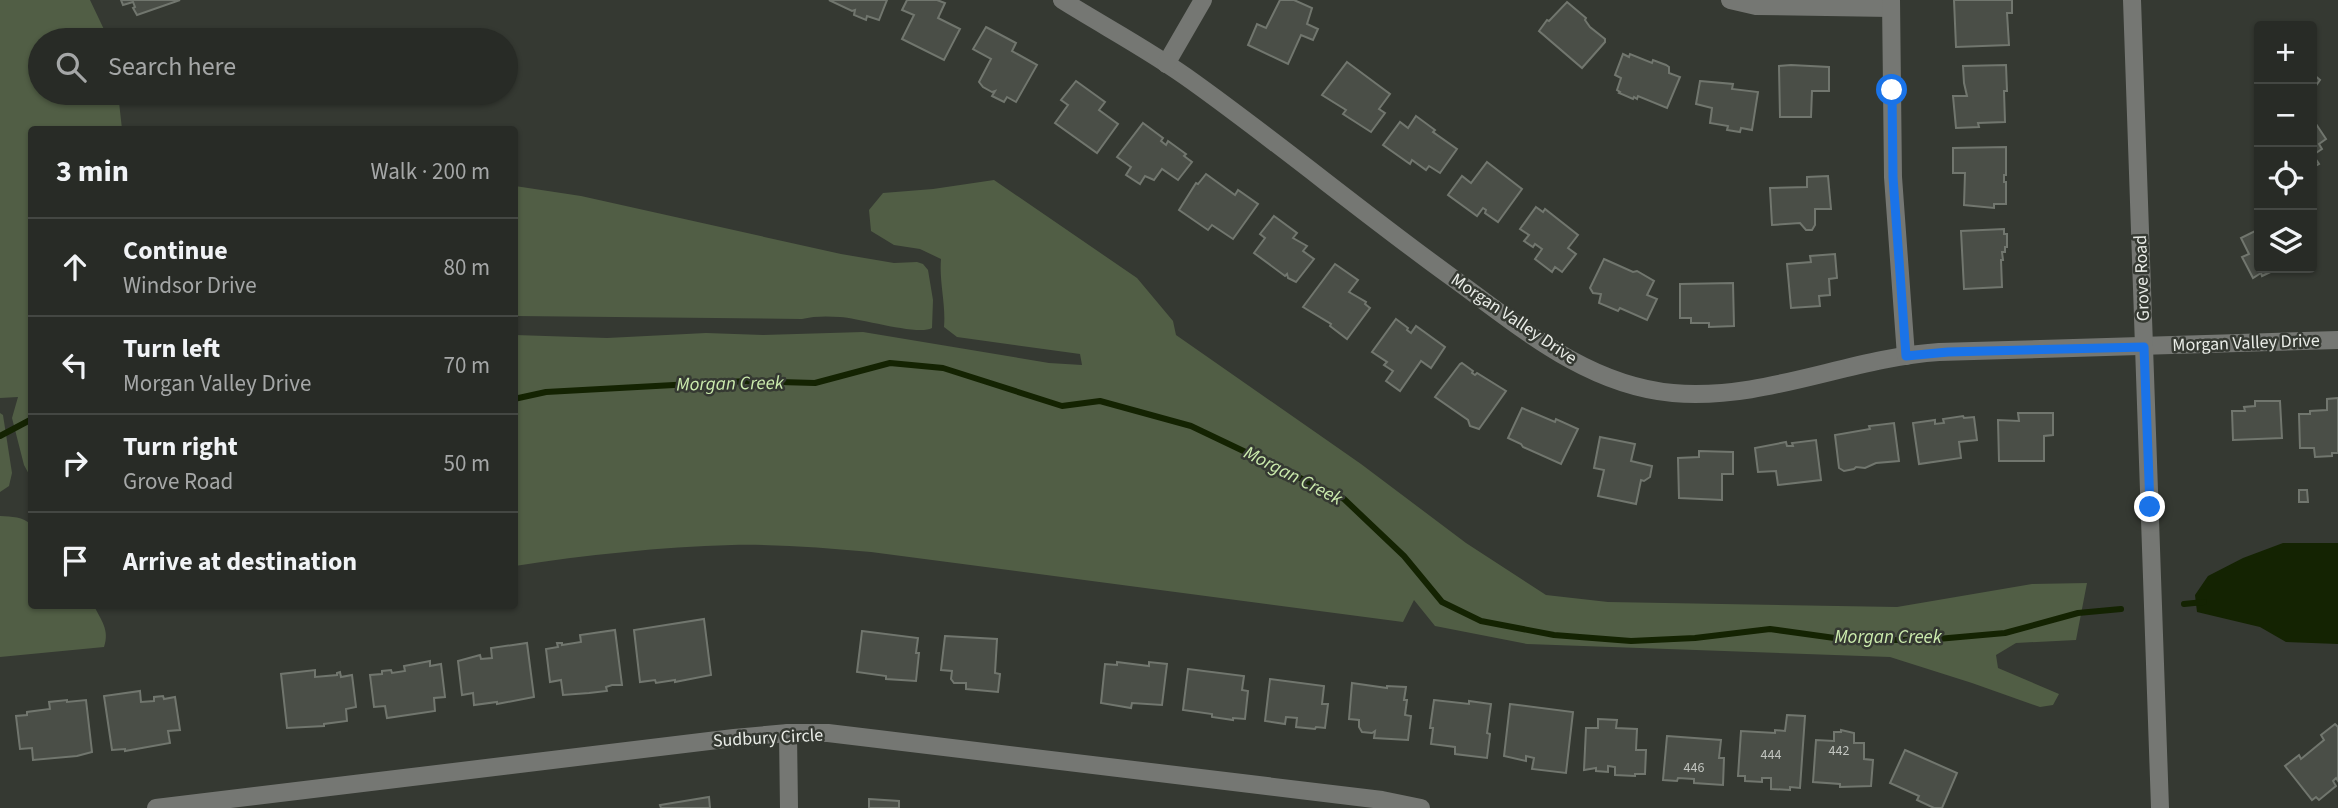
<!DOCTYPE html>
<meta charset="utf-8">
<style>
:root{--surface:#282b26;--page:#343732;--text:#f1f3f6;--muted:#a5a7a7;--line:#444743}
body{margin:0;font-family:"Source Sans 3",sans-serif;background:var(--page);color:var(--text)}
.controls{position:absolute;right:21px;top:21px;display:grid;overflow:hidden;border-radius:7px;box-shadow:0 2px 5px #0004}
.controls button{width:63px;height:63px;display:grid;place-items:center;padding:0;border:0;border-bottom:2px solid var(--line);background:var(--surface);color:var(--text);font:35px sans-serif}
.stop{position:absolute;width:21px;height:21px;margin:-16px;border:5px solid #1a73e8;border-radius:50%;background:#fff}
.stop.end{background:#1a73e8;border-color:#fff;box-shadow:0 2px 7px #0008}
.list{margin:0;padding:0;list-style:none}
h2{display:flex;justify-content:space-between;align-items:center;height:91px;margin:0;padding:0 28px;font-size:30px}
h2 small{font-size:23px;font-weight:400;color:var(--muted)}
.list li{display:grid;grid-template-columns:46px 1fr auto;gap:21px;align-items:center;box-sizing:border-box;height:98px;padding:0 28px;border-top:2px solid var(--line)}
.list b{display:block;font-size:26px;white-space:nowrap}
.list p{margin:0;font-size:23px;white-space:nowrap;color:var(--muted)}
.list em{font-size:23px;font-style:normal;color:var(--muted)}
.icon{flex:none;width:38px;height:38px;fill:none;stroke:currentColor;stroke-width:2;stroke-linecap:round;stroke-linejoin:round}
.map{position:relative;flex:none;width:2338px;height:808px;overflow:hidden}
.search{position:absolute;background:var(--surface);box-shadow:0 2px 5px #0004;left:28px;top:28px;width:490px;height:77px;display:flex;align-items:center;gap:18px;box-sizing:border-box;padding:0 24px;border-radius:38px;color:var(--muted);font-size:26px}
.panel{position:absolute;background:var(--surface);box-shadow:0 2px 5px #0004;left:28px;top:126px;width:490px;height:483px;border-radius:7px}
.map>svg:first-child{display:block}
</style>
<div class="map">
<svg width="2338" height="808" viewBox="0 0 2338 808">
<rect width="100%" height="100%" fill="#353932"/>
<g fill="#515e45">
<path d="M0,0H90L109,40H40V93H118L122,129L32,130L31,478L24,465L12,418L18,397L0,398Z"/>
<path d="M994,180L1137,278L1173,321L1176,335L1361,464L1466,543L1546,595L1608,602L1897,607L2032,584L2087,583L2076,640L2016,643L1996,655L1998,668L2059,694L2053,705L2040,707L1972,683L1890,657L1527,644L1435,626L1414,600L1403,622L871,552C825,548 778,544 732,545C661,547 585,555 515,566V335L607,338L706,333L763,335L863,332L1049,363L1082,365L1080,354L957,337L944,327C946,304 939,282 941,259L920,249L894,245L871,231L869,210L883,193L933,189Z"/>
<path d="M515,186L581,196L841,254L894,263L917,262L923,264L928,270L933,300L932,328C918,336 860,318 840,317C828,316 813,316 802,319L515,316Z"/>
<path d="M0,413L3,415L12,473L9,486L0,492Z"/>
<path d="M0,516C12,517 23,516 31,525L32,606H94C101,620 110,630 104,647L0,657Z"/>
</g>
<path fill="#142302" d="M2283,543H2338V644L2286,642L2260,627L2197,612L2195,595L2208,576L2243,558Z"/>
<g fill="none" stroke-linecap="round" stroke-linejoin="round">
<g stroke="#142302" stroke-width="6">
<path d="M514,399L546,392L747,381L815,383L890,363L943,368L1062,406L1100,401L1191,426L1344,499L1404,556L1442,602L1481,621L1554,635L1631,641L1695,638L1770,629L1849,640H1926L2005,633L2078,613L2121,609"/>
<path d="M0,436L32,419"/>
<path d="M2184,604L2204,602"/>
</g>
</g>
<g fill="#4a4e47" stroke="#71766e" stroke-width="2">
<path d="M121,0H180L137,15L133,8L135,7L133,2L123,5Z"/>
<path d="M829,0H887L879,20L867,16L866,20L854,15L855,10L852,11Z"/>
<path d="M907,0H937L945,3L938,18L960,29L944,60L902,39L914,15L902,10Z"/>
<path d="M1280,0H1294L1312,8L1307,24L1318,29L1313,40L1301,35L1288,64L1248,45L1257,24L1266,28Z"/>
<path d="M2012,0V13H2007L2009,45L1956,47L1954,0Z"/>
<path d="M1567,2L1586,18L1585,20L1590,27L1605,39V42L1582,68L1539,31L1547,20L1549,21Z"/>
<path d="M986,27L1016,43L1012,51L1037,65L1016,102L1007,97L1004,102L992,96L995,91L992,92L983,87L979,82L991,59L973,49Z"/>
<path d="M1623,54L1629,57L1630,54L1652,63L1653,60L1666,65L1669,67V73L1680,77L1667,108L1638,96L1637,99L1634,97L1633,99L1619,93L1620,92L1617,90L1621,78L1615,75Z"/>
<path d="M1347,62L1390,94L1379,109L1385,113L1371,132L1343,114L1346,110L1322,95Z"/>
<path d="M1791,65L1829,67V91H1812L1811,117H1780L1779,66Z"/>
<path d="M2006,65L2007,91H2004L2005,122L1978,123L1979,127L1956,128L1953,96H1967L1964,83L1963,66Z"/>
<path d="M2313,74L2320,80L2315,87L2312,84Z"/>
<path d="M1076,81L1105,102L1099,110L1118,124L1097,153L1055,123L1068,105L1061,100Z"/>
<path d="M1700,81L1733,84L1732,89L1758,92L1752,130L1741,128L1740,132L1727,130L1728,126L1710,123L1712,108L1696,104Z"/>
<path d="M1416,116L1435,130L1433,132L1457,149L1440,173L1429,166L1426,170L1412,160L1410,164L1383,145L1400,122L1408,128Z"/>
<path d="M2312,118L2326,139L2319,144L2322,149L2313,155L2319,164L2312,168Z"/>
<path d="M1143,123L1163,138L1161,141L1166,145L1168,141L1186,154L1184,156L1192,162L1178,180L1162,169L1154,180L1145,176L1140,184L1126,175L1131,167L1117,157Z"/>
<path d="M2006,147V175H2004V182H2006V204H1994V208L1964,205L1965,173H1953V148Z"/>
<path d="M1487,162L1522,189L1498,222L1485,213L1486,210L1483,208L1477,216L1448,195L1462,176L1471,183Z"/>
<path d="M1206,174L1235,195L1238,190L1258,204L1233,239L1212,225L1208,230L1179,210L1196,183L1198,184Z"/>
<path d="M1828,176L1831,209H1815V225L1812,230H1806L1800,223L1772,225L1770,188L1807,187V177Z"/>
<path d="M1536,207L1543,212L1545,209L1578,235L1568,248L1576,254L1562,272L1555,267L1552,272L1535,259L1542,249L1535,244L1533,247L1524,241L1529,235L1520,229Z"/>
<path d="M1274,216L1297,233L1293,238L1307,246L1303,251L1314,259L1296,282L1288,278L1287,274L1285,276L1254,253L1265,238L1260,234Z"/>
<path d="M2004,229V234H2007V247H2005V252H2002L2003,260H2001L2002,287L1964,289L1961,231Z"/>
<path d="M2259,229V268H2279L2262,276L2261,273L2253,278L2242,257L2249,254L2241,238Z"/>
<path d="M1835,254L1837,278L1829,279L1830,295L1819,296L1820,306L1791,308L1787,264L1811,262L1810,256Z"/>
<path d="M1604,259L1633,272L1637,271L1654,281L1647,295L1657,299L1647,320L1620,308L1618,311L1599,303L1601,294L1593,293L1590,288Z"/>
<path d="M1335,264L1358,280L1349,292L1366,302L1365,304L1370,308L1347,339L1330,326L1331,324L1303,307Z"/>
<path d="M1733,283L1734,326L1709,327V323H1691V318H1680V284Z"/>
<path d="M1396,319L1408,328L1407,330L1411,333L1416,326L1445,347L1431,368L1421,361L1400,391L1386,381L1393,371L1384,365L1387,362L1372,352Z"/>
<path d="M1462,363L1473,371L1472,373L1475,375L1477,373L1506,391L1479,429L1470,426L1468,420L1435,397L1460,364Z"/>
<path d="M2338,398V453H2332V456L2315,457L2314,448H2300L2299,414H2310V411L2327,410V399Z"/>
<path d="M2255,401H2280L2282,438L2233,440L2232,411H2245L2244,407L2255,406Z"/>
<path d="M1522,408L1555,422L1556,419L1578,429L1561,464L1523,447L1521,444L1508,438Z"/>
<path d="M2018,413H2053V435L2044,436V461H1999L1998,420L2019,421Z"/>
<path d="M1963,416L1964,418L1974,417L1977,440L1959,442L1961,458L1919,464L1913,423L1935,420V424L1944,423L1943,419Z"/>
<path d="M1894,423L1899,461L1876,463L1865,468L1856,467L1854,469L1844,471L1839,468L1835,435L1870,429L1869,426Z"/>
<path d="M1600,437L1635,444L1631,461L1652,466L1650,477L1644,481L1641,480L1636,504L1598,496L1604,470L1594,468Z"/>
<path d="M1816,440L1821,480L1778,485L1776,471L1758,472L1755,448L1786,442L1787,446H1793L1792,443Z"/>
<path d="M1699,451L1733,452V474H1722V500L1679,498L1678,458L1699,457Z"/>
<path d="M2299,490H2307L2308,502H2299Z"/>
<path d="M704,619L711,675L675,682V680L656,683L655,680L640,682L634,630Z"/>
<path d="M615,630L622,685H612L606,687L607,691L589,693L563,695L561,680L550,682L546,649L558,647L557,643H562V645L581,642L580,635Z"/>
<path d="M862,631L918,638L916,653H919L916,681L886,679V676L857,672Z"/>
<path d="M945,636L997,639L995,673L1000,674L998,692L966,689V683H954L951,679L952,671L941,670Z"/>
<path d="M527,643L534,697L497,704V702L474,705L473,693L462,695L458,661L480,655L481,659L492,658L491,648Z"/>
<path d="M430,661V666L441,664L445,697L434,698L435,711L387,718L385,706L374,707L370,675L382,674V671L391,670L392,673L405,671L404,666Z"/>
<path d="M1117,662L1149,666V662L1167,664L1162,705L1132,703L1131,708L1101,703L1105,664L1117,665Z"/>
<path d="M1188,669L1244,676L1242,690L1248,691L1245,719L1233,718V720L1212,717V714L1183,710Z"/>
<path d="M315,670V677L337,675V673L340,672L341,677L352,675L356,707L346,709L347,721L324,724V726L287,728L281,674Z"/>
<path d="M1270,679L1324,686L1322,704H1328L1325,728L1316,727L1315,729L1296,727L1297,718L1286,717L1285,724L1265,721Z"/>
<path d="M1352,683L1387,688V686L1406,687L1404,700H1407L1405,715L1411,716L1408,740L1374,738L1375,731L1372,733L1362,732L1359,727V720L1349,719Z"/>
<path d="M140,691L141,702L154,701V697L163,696L164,699L175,697L180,730L168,731L170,743L125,751V749L112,750L104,696Z"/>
<path d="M67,700V702L86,700L92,752L77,756L33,760L32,748L20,749L16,716L27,715V712L50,709L49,702Z"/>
<path d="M1434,700L1469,704V701L1491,704L1487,733L1490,734L1487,758L1455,754V747L1431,744L1433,728H1430Z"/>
<path d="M1510,704L1573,712L1566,773L1532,769L1534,758L1526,756V761L1504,756Z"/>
<path d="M1787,715L1805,716L1800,788L1790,787V790L1771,789V778H1762V782L1745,781V776H1738L1741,731L1775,733V730L1785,731Z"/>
<path d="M1598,719L1617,720L1616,728L1637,729L1636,750H1646L1645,774H1635V776L1615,775V767L1608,766V772L1596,771V768L1584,770L1586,728H1598Z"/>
<path d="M2335,724L2338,727V781L2336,778L2333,781L2336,786L2319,800L2316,797L2312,800L2285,766L2299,755L2301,759L2324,740L2321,735Z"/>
<path d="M1841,730L1854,733V743H1864V759L1873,760L1871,786L1840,787V784L1813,782L1816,740L1834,741V732H1841Z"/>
<path d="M1667,736L1721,740L1719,758H1724L1723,785L1694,783V779L1678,778L1677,781L1663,780Z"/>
<path d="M1905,750L1957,773L1942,808H1934L1917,800L1919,796L1890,783Z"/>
<path d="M709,797L710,808H661L660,805Z"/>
<path d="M869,799L899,801V808H869Z"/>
</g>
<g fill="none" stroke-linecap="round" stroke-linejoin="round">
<g stroke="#757773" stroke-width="18">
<path d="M1062,0C1105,27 1151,51 1192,81C1280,144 1363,213 1450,276C1518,325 1585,385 1673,393C1764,401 1849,358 1939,352L2338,340"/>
<path d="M1730,0L1756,6L1891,8"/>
<path d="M1891,0L1893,177L1906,356"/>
<path d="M2132,0L2160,808"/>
<path d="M1166,64L1203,0"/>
<path d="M788,733L789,808"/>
<path d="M156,808L734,738L788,733H828L878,739L1382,800L1421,808"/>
</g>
</g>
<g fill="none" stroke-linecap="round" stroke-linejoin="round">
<path stroke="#1a73e8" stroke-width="9" d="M1892,90L1893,177L1906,356L1948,352L2144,347L2150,507"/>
</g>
<g text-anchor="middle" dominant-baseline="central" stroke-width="5" stroke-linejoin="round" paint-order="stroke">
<g font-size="14" fill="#c1c4bf">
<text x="1839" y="751">442</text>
<text x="1771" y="755">444</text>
<text x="1694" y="768">446</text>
</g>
<g font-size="18" fill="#e9ece7" stroke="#353932">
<text transform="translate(2142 278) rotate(-92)">Grove Road</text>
<text transform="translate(1514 319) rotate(34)">Morgan Valley Drive</text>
<text transform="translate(2246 343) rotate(-2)">Morgan Valley Drive</text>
<text transform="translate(768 738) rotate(-3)">Sudbury Circle</text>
</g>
<g font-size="19" font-style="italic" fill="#ccecae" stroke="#353932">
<text transform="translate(730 384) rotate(-1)">Morgan Creek</text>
<text transform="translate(1293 476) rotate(27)">Morgan Creek</text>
<text x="1888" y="637">Morgan Creek</text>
</g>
</g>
</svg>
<div class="controls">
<button>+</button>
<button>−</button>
<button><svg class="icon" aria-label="locate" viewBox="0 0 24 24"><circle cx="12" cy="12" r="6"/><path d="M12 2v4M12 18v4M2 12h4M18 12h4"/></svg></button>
<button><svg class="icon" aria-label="layers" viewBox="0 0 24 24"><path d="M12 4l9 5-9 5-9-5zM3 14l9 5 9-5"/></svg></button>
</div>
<div class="stop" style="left:1892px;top:90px"></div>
<div class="stop end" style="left:2150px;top:507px"></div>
<div class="search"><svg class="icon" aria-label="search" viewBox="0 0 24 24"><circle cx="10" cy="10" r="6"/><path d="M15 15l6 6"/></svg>Search here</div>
<section class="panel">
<h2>3 min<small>Walk · 200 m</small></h2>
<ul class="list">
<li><svg class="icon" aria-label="ahead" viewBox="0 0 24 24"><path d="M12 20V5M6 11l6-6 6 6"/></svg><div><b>Continue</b><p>Windsor Drive</p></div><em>80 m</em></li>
<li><svg class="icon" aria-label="left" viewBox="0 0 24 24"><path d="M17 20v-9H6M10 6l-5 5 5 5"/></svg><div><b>Turn left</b><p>Morgan Valley Drive</p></div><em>70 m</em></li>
<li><svg class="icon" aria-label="right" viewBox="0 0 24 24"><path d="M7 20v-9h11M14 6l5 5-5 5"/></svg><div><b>Turn right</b><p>Grove Road</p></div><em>50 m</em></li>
<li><svg class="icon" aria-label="arrive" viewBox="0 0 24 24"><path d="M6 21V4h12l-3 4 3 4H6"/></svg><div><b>Arrive at destination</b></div></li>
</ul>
</section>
</div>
